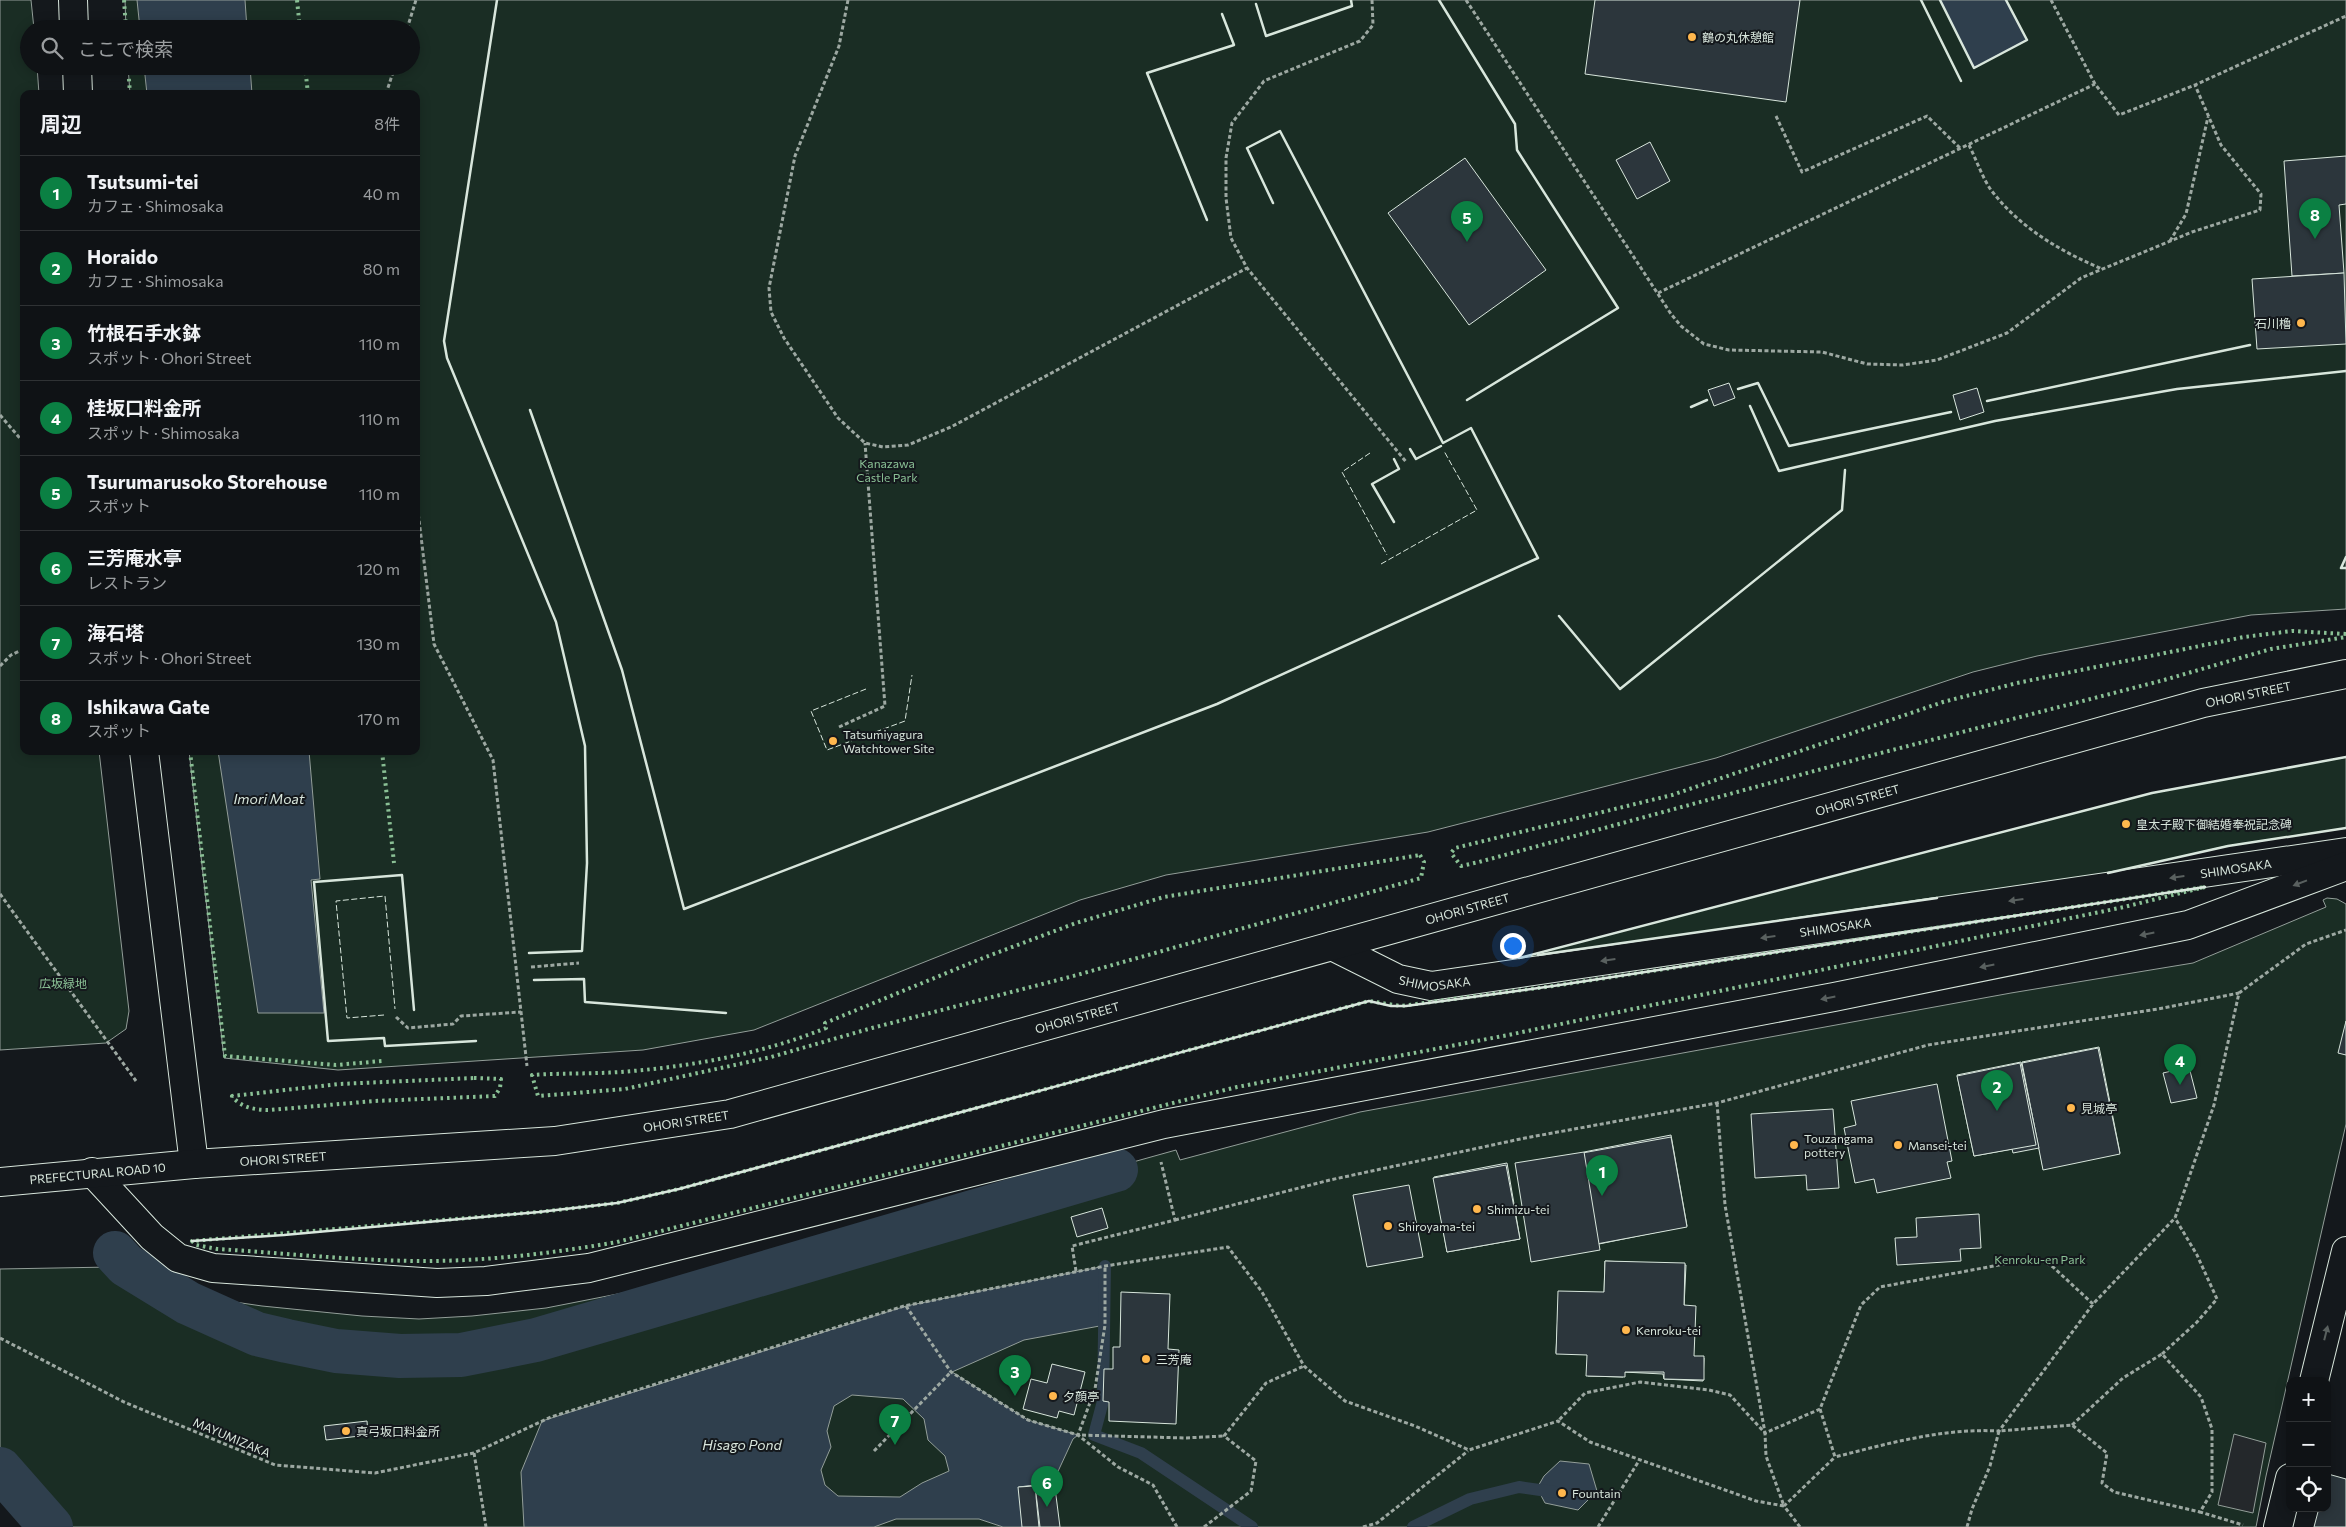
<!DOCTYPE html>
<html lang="ja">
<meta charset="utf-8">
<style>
:root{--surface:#0f1215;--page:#1d2022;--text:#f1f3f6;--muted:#9b9ea0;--line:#2f3234;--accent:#0b8043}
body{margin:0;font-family:Commissioner,"Noto Sans JP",sans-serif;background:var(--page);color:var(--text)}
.controls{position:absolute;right:15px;bottom:15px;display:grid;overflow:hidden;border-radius:10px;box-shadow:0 2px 12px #0003}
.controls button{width:45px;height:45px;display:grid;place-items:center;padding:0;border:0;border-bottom:1px solid var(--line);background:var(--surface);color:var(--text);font:25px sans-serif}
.you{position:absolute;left:1512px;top:945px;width:18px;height:18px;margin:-12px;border:4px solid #fff;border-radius:50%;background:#1a73e8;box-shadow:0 0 0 8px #1a73e833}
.badge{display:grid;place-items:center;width:32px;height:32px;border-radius:50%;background:var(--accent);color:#fff;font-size:16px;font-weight:700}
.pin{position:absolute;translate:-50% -41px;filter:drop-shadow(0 1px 2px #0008)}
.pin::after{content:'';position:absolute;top:26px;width:18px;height:15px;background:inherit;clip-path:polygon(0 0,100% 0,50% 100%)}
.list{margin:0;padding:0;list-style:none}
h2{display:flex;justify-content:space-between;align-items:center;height:65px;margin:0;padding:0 20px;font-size:21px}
h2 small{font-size:16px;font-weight:400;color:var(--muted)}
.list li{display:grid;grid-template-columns:32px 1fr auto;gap:15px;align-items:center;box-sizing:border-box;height:75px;padding:0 20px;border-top:1px solid var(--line)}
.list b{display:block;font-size:19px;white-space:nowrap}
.list p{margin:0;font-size:16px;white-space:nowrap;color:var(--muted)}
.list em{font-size:16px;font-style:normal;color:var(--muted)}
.icon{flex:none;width:28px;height:28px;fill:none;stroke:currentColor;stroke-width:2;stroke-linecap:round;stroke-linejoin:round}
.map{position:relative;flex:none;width:2346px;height:1527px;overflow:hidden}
.search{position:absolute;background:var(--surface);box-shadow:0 2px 12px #0003;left:20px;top:20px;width:400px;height:55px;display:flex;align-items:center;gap:12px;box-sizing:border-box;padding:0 18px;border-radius:28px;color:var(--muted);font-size:19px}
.panel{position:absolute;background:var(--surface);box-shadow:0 2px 12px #0003;left:20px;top:90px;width:400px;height:665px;border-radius:10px}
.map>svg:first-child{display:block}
</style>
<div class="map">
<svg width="2346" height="1527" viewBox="0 0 2346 1527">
<rect width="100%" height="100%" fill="#14181c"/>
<g fill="#1a2d24" stroke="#939e99">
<path d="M0,0H31L34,29H29V66H37L39,94H24V751H99L129,1011L126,1029L106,1043L0,1050Z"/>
<path d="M125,0H2346V609L2251,615L2037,656L1973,672L1716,758L1428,832L1166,875L1080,900L754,1030L643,1050L338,1070L224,1058L189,751H416V94H130L128,66H411V29H126Z"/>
<path d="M2346,757V828L2227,846L2095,876L1766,922L1646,945L1519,958L2152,793Z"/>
<path d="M2327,898L2337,899L2346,904V1124L2266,1476L2256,1527H54L0,1465V1269L111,1267L109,1254L118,1252L146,1273L187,1295L262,1306L362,1316L419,1319L472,1316L546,1308L689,1280L972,1207L1176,1150L1180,1160L1360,1112L2011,993L2193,963L2326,907L2323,900Z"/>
</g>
<path fill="#24282b" stroke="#939e99" d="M2234,1434L2266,1443L2253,1513L2218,1505Z"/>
<g fill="#2f3f4d" stroke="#939e99" fill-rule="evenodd">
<path d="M137,0H245L247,29H140Z"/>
<path d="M1940,0H2006L2027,40L1974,68Z"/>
<path d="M144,66H250L252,94H147Z"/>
<path d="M218,751H309L320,879L311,880L324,1013H258Z"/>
<path d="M1105,1266V1325L1024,1340L952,1372L1028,1420L1078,1435L1073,1439L1054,1480L1035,1482L1022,1527H1003L979,1519H896L874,1527H524L521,1472L542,1421L906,1306ZM852,1395L903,1399L924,1419L928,1440L945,1456L949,1471L922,1483L900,1497L838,1496L825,1485L821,1470L831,1447L827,1431L834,1406Z"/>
<path d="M1560,1461L1589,1464L1597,1491L1578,1510L1545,1503L1537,1488L1544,1476Z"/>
</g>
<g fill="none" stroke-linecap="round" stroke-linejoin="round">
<g stroke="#2f3f4d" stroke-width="12">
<path d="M1105,1266L1103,1401L1094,1435L1141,1453L1252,1527"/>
<path d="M1413,1527L1470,1499L1519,1487L1554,1492"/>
</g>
<g stroke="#2f3f4d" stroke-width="44">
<path d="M115,1253L126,1265L188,1303L257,1334L287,1341L336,1351L400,1356L461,1355L536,1340L1116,1170"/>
<path d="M0,1469L51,1527"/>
</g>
</g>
<g fill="#2c363c" stroke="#d8e6dc">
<path d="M1595,0H1800L1786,102L1585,74Z"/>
<path d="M1650,142L1670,181L1637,199L1616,160Z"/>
<path d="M2346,156V204L2339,205L2344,273L2292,276L2284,161Z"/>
<path d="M1465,158L1546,270L1469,325L1388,213Z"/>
<path d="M2344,273L2346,344L2257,349L2252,279Z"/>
<path d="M1729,383L1735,398L1714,406L1708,390Z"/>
<path d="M1977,388L1984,412L1960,420L1953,395Z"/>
<path d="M2346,1021V1055L2338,1053Z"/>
<path d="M2099,1047L2120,1153L2043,1168L2022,1062Z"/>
<path d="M2098,1048L2120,1154L2043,1170L2022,1063Z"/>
<path d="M2021,1062L2039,1148L2013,1153L2012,1149L1974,1156L1957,1075Z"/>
<path d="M2020,1063L2036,1145L1974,1156L1957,1076Z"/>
<path d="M2189,1067L2197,1098L2171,1103L2163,1073Z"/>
<path d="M1937,1084L1952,1161L1947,1162L1951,1178L1877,1193L1874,1179L1855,1183L1844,1128L1856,1125L1851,1101Z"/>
<path d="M1833,1109L1839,1188L1807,1190L1806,1175L1755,1178L1751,1114Z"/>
<path d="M1671,1135L1687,1226L1599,1244L1584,1152Z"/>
<path d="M1671,1137L1687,1227L1586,1246L1587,1251L1533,1261L1516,1165Z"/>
<path d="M1584,1152L1600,1250L1531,1262L1515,1163Z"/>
<path d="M1507,1163L1520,1239L1447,1252L1434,1177Z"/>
<path d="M1506,1165L1520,1239L1447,1252L1433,1178Z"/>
<path d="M1409,1185L1423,1257L1367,1267L1353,1195Z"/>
<path d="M1102,1208L1108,1228L1077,1237L1071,1217Z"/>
<path d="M1979,1214L1981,1248L1960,1249L1961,1261L1897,1265L1895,1238L1917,1237L1916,1218Z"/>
<path d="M1605,1261L1686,1265L1684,1307L1695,1308L1693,1357L1704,1358L1703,1381L1664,1379L1663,1374L1623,1372V1377L1588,1376L1589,1354L1556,1353L1559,1293L1604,1295Z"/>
<path d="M1605,1261L1685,1263L1684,1305L1696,1306L1694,1356H1704V1380L1664,1379V1372H1625V1377L1586,1376L1587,1355L1556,1354L1558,1291L1604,1292Z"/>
<path d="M1121,1292L1170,1294L1168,1349L1179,1350L1176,1424L1109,1421V1402L1103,1401L1104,1369H1113V1347H1120Z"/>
<path d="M1052,1364L1085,1372L1074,1415L1059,1411L1057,1418L1023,1409L1031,1379L1047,1383Z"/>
<path d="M367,1421L368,1435L326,1440L324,1426Z"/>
<path d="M2328,1474L2346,1479V1527H2314L2319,1508H2327Z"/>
<path d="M1054,1480L1060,1527H1039L1034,1482Z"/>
<path d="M1035,1485L1040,1527H1023L1019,1487Z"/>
<path d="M1035,1486L1039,1527H1022L1018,1487Z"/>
</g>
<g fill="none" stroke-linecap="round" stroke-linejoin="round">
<defs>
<g id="street">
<path id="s1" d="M1332,946L1398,979L1431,986L2346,852"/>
<path d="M92,1172L152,1237L178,1258L213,1268L437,1283L486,1281L589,1268L1164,1124L1834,997L2188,925L2346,866"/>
<path d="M2314,1381L2346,1251"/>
<path d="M2278,1527L2290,1478"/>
</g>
<g id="secondary">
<path d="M73,0L74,29"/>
<path d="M77,66L78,94"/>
<path d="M144,751L194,1164"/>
</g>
<g id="primary">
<path id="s2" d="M0,1182L194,1164L555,1141L730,1114L2203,703L2346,674"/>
</g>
</defs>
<use href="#street" stroke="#d8e6dc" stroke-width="30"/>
<use href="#secondary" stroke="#d8e6dc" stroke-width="30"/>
<use href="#primary" stroke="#d8e6dc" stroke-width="30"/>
<g stroke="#9da8a2" stroke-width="3" stroke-dasharray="4 2.5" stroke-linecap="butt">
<path d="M848,0L839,46L795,156L769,288L771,312L784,338L838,418L865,443L883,447L908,445L951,427L1247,268"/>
<path d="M1372,0L1373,25L1360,41L1264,81L1232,123L1226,158V198L1231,238L1247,268L1407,463"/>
<path d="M1466,0L1671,314L1681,326L1704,344L1729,350L1822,352L1867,364L1903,365L1937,360L2007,333L2081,278L2192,232L2260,210L2261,194L2221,145L2195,85"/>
<path d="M2051,0L2095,84L2119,115L2195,85L2346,16"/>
<path d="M407,29L416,0"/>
<path d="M386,94L395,66"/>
<path d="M1776,116L1802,172L1927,116L1961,149"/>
<path d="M1969,145C1976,159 1982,177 1991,190C2020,228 2060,251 2102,269"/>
<path d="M2170,241L2186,214L2208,117"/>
<path d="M1658,293L2095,84"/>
<path d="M0,415L24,443"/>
<path d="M416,495L434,644L493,760L527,1066"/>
<path d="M0,666L11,655L24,649"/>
<path d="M839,727L885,706L865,443"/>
<path d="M0,894L136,1081"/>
<path d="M531,967L579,963"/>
<path d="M396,1017L408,1028L453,1024L461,1016L521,1012"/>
<path d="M1717,1103L1725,1205L1765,1433L1820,1409"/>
<path d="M1175,1220L1330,1180L1525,1138L1717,1103L1928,1045L2158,1009L2239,993"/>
<path d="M1076,1271L1072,1246L1175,1220L1161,1162"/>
<path d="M2093,1304L2053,1267L2037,1258L1880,1287L1861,1305L1820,1409L1835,1457C1890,1443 1943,1428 1999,1431L2093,1304L2175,1218L2214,1105L2239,993L2306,944L2346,930"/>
<path d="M906,1306L951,1372L1028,1420L1078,1435L1095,1389L1105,1325V1266"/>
<path d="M0,1338L124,1402L275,1465L375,1473L474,1453L551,1417L904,1306L1105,1266L1228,1247L1262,1292L1304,1366L1345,1401L1415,1426L1469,1450L1558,1421L1590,1442L1756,1501L1784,1506L1766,1456L1765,1433L1730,1395L1709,1390L1640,1382L1585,1393L1558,1421"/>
<path d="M2162,1354L2197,1322L2217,1299L2197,1255L2175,1218"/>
<path d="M2072,1425L2123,1378L2162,1354L2201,1397L2212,1429V1492L2200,1512L2243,1525"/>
<path d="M874,1451L951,1372"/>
<path d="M474,1453L486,1527"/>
<path d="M1177,1527L1153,1485L1118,1467L1078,1435L1185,1438L1224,1436"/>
<path d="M1204,1527L1251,1491L1256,1461L1224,1436L1266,1383L1304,1366"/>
<path d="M1363,1527L1377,1523L1468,1451"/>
<path d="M1598,1527L1640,1459"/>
<path d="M1800,1527L1784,1506L1835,1457"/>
<path d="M1967,1527L1972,1509L1990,1466L1999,1431L2072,1425L2107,1453L2102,1483L2114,1492L2200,1512"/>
</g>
<use href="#street" stroke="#14181c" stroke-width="28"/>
<use href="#secondary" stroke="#14181c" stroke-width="28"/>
<use href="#primary" stroke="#14181c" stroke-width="28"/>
<g stroke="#8ac095" stroke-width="4" stroke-dasharray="2.5 4" stroke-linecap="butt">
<path d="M124,0L126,29"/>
<path d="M297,0L300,29"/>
<path d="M128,66L130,94"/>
<path d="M305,66L308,94"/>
<path d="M2346,634L2292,631L2244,637L2017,683L1943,702L1672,795L1455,848L1451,853L1461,866L1479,862L1877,754L2164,680L2271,649L2346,637"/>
<path d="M190,751L225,1056L336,1065L382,1061"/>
<path d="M382,751L394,863"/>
<path d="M1420,855L1424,862L1421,878L1077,975L872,1028L771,1057L625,1089L538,1096L532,1075C562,1073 591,1074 620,1072C689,1067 762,1054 826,1028L825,1023L983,958L1076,923L1164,897Z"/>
<path d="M2205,887L2124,907L1508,1035L1237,1087L617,1242C554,1253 489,1261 425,1261C356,1261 285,1253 217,1249L196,1245L192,1241L539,1212L617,1203L679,1189L1369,1001L1401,1006L1553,986Z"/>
<path d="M474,1078L501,1079L500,1088L495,1096L375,1101L270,1110C256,1110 241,1108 232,1096L339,1084Z"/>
</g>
<g stroke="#d8e6dc" stroke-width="1" stroke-dasharray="6 2.5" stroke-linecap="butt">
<path d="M1370,453L1342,472L1387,555"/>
<path d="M1381,564L1477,510L1444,451"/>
<path d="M866,689L811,711L827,750L905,721L912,675"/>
<path d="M384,1015L347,1018L336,901L385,896L395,1009"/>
</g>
<g stroke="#d8e6dc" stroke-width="2.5">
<path d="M497,0L444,341L447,358L556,622L585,746L587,863L582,951L529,953"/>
<path d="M1439,0L1515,124L1517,150L1618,308L1467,400"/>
<path d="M1921,0L1961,81"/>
<path d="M1940,0L1974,68L2027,40L2006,0"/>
<path d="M1256,4L1266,36L1352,6L1351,0"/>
<path d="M1207,220L1147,73L1234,45L1222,14"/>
<path d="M1738,389L1758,383L1789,446L1951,412"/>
<path d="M1987,401L2250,345"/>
<path d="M1750,406L1779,471L1995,421L2177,389L2346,371"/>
<path d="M1691,407L1707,400"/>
<path d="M530,410L622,670L684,909L1217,704L1538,558L1471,428L1443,443L1280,131L1247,148L1273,203"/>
<path d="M1410,449L1416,459L1441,446"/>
<path d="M1394,459L1399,469L1372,484L1394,522"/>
<path d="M2346,557L2341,568H2346"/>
<path d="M1559,616L1620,689L1842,510L1845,470"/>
<path d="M2108,873L2228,846L2346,828"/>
<path d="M1538,955L1937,898"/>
<path d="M1519,958L2152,793L2346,757"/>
<path d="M534,980L584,979L585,1002L726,1013"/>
<path d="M414,1010L402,875L314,882L328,1041L384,1038L385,1046L476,1041"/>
<path d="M192,1241L284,1235L539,1212L617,1203L679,1189L1369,1001L1391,1006H1406L1553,986L2205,887"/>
</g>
</g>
<defs><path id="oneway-solid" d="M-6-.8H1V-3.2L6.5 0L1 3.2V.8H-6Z" transform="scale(1.25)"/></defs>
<g fill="#59605f">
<use href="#oneway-solid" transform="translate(2177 877) rotate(172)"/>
<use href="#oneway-solid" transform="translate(2300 883) rotate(159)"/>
<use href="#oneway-solid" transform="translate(2016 900) rotate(172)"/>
<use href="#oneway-solid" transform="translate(2147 934) rotate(169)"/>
<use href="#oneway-solid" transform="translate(1768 937) rotate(172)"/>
<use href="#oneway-solid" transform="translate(1608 960) rotate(172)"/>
<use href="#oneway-solid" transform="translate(1987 966) rotate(169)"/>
<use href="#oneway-solid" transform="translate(1828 998) rotate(169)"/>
<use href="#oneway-solid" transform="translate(2326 1333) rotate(-76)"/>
</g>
<g fill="#ffb74d" stroke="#14181c" stroke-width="2">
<circle cx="1692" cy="37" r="5"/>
<circle cx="2301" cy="323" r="5"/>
<circle cx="833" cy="741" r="5"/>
<circle cx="2126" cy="824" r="5"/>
<circle cx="2071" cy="1108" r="5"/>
<circle cx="1794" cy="1145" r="5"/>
<circle cx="1898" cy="1145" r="5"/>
<circle cx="1477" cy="1209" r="5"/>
<circle cx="1388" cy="1226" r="5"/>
<circle cx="1626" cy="1330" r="5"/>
<circle cx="1146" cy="1359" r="5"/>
<circle cx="1053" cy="1396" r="5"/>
<circle cx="346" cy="1431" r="5"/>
<circle cx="1562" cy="1493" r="5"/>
</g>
<g text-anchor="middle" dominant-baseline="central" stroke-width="4" stroke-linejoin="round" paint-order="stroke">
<g font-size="12" fill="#d8e6dc" stroke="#14181c" text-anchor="start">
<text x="1702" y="37">鶴の丸休憩館</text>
<text x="2291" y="323" text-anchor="end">石川櫓</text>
<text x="843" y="734">Tatsumiyagura<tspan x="843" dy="14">Watchtower Site</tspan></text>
<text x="2136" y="824">皇太子殿下御結婚奉祝記念碑</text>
<text x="2081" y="1108">見城亭</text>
<text x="1804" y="1138">Touzangama<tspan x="1804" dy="14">pottery</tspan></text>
<text x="1908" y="1145">Mansei-tei</text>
<text x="1487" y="1209">Shimizu-tei</text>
<text x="1398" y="1226">Shiroyama-tei</text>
<text x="1636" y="1330">Kenroku-tei</text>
<text x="1156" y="1359">三芳庵</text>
<text x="1063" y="1396">夕顔亭</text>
<text x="356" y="1431">真弓坂口料金所</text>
<text x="1572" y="1493">Fountain</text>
</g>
<g font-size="12" fill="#8ac095" stroke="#14181c">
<text x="887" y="463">Kanazawa<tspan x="887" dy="14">Castle Park</tspan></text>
<text x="63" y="983">広坂緑地</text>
<text x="2040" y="1259">Kenroku-en Park</text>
</g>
<g font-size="12" fill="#d8e6dc" stroke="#14181c">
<text stroke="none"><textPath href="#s2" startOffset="2309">OHORI STREET</textPath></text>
<text stroke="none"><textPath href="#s2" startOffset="1904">OHORI STREET</textPath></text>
<text stroke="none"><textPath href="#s1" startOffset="921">SHIMOSAKA</textPath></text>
<text stroke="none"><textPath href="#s2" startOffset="1499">OHORI STREET</textPath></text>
<text stroke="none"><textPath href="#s1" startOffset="516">SHIMOSAKA</textPath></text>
<text stroke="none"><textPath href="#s1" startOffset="111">SHIMOSAKA</textPath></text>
<text stroke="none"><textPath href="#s2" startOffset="1094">OHORI STREET</textPath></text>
<text stroke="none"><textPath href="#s2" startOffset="689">OHORI STREET</textPath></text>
<text stroke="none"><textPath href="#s2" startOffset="284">OHORI STREET</textPath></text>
<text stroke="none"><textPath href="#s2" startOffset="98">PREFECTURAL ROAD 10</textPath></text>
<text transform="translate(232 1437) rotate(23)">MAYUMIZAKA</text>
</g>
<g font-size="14" font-style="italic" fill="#d8e6dc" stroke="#14181c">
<text x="269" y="798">Imori Moat</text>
<text x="742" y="1444">Hisago Pond</text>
</g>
</g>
</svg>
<div class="controls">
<button>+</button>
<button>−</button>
<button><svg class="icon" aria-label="locate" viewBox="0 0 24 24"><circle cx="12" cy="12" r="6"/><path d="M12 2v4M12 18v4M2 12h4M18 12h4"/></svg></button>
</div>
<div class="you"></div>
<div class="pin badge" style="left:1602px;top:1196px">1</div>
<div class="pin badge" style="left:1997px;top:1111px">2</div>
<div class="pin badge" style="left:1015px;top:1396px">3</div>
<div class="pin badge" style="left:2180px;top:1085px">4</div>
<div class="pin badge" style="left:1467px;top:242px">5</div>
<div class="pin badge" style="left:1047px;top:1507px">6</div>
<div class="pin badge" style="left:895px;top:1445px">7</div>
<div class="pin badge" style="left:2315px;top:239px">8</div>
<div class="search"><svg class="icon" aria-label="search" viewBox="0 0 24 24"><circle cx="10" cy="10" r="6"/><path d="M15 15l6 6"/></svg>ここで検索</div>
<section class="panel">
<h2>周辺<small>8件</small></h2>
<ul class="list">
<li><span class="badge">1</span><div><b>Tsutsumi-tei</b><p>カフェ · Shimosaka</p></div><em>40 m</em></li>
<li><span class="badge">2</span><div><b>Horaido</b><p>カフェ · Shimosaka</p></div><em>80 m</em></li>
<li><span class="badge">3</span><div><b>竹根石手水鉢</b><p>スポット · Ohori Street</p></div><em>110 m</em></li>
<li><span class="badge">4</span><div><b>桂坂口料金所</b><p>スポット · Shimosaka</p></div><em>110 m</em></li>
<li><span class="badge">5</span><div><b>Tsurumarusoko Storehouse</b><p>スポット</p></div><em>110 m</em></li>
<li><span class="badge">6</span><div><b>三芳庵水亭</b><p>レストラン</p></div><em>120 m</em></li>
<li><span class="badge">7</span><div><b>海石塔</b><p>スポット · Ohori Street</p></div><em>130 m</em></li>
<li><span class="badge">8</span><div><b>Ishikawa Gate</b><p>スポット</p></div><em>170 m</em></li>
</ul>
</section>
</div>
